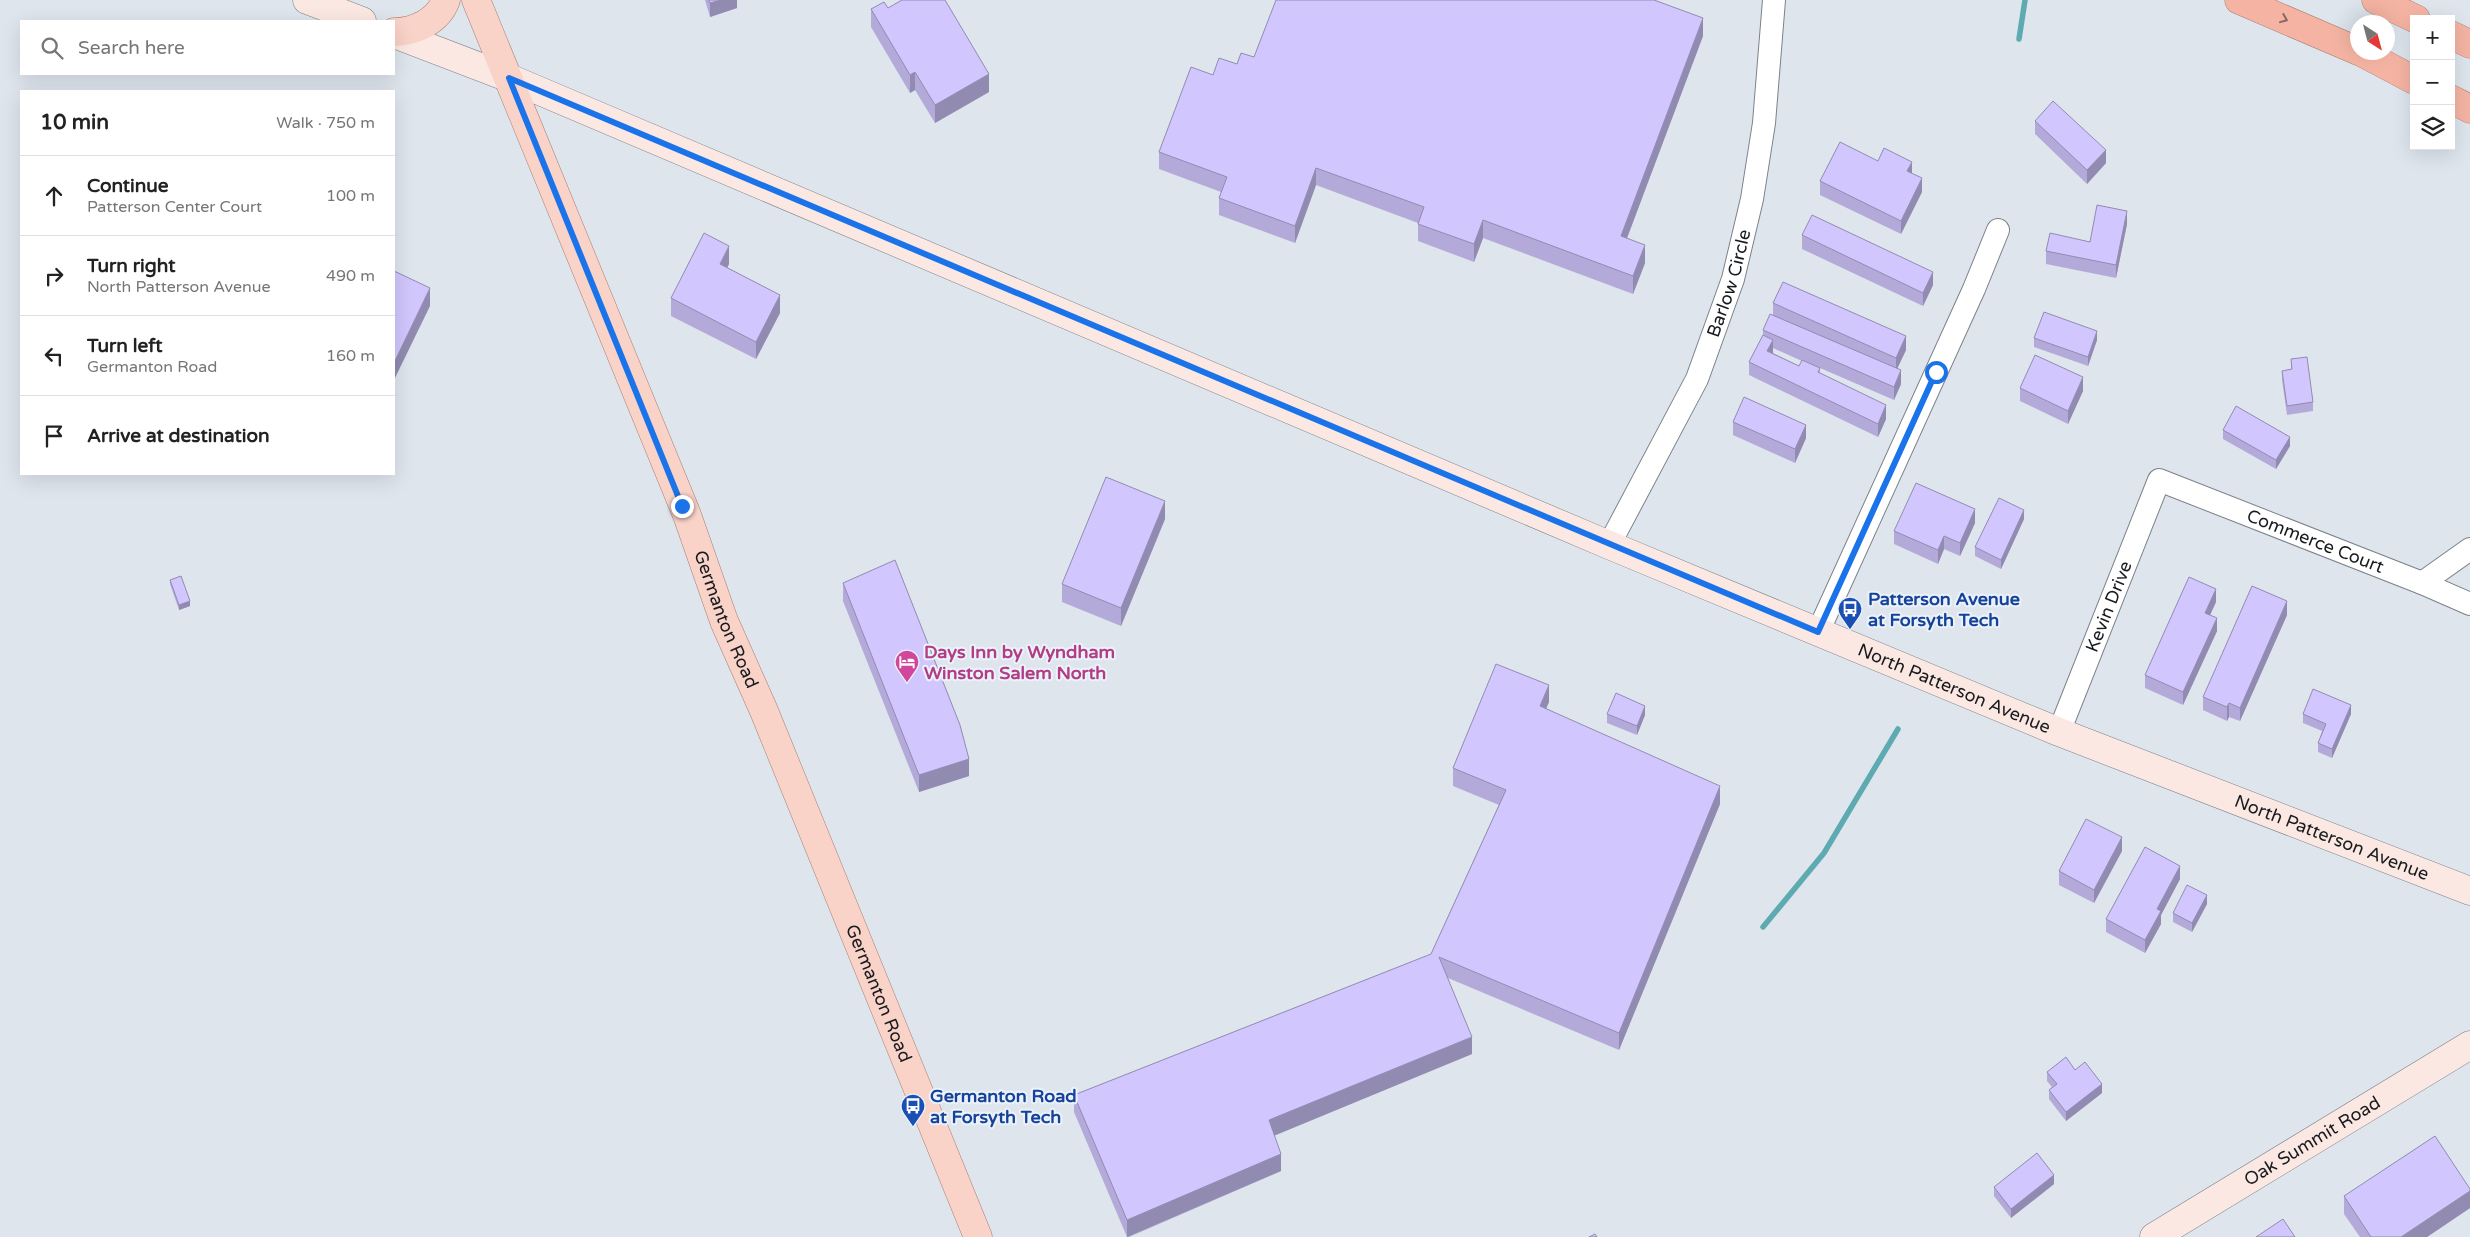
<!DOCTYPE html>
<meta charset="utf-8">
<style>
:root{--surface:#fff;--page:#f2f2f2;--text:#222;--muted:#767676;--line:#e0e0e0}
body{margin:0;font-family:"Varela Round",sans-serif;background:var(--page);color:var(--text)}
.controls{position:absolute;right:15px;top:15px;display:grid;overflow:hidden;border-radius:0px;box-shadow:0 5px 20px #0002}
.controls button{width:45px;height:45px;display:grid;place-items:center;padding:0;border:0;border-bottom:1px solid var(--line);background:var(--surface);color:var(--text);font:25px sans-serif}
.compass{position:absolute;left:2350px;top:15px;width:45px;height:45px;border-radius:50%;background:var(--surface);box-shadow:0 5px 20px #0002;rotate:144deg}
.stop{position:absolute;width:15px;height:15px;margin:-11px;border:4px solid #1a73e8;border-radius:50%;background:#fff}
.stop.end{background:#1a73e8;border-color:#fff;box-shadow:0 1px 5px #0008}
.list{margin:0;padding:0;list-style:none}
h2{display:flex;justify-content:space-between;align-items:center;height:65px;margin:0;padding:0 20px;font-size:21px}
h2 small{font-size:16px;font-weight:400;color:var(--muted)}
.list li{display:grid;grid-template-columns:32px 1fr auto;gap:15px;align-items:center;box-sizing:border-box;height:80px;padding:0 20px;border-top:1px solid var(--line)}
.list b{display:block;font-size:19px;white-space:nowrap}
.list p{margin:0;font-size:16px;white-space:nowrap;color:var(--muted)}
.list em{font-size:16px;font-style:normal;color:var(--muted)}
.icon{flex:none;width:28px;height:28px;fill:none;stroke:currentColor;stroke-width:2;stroke-linecap:round;stroke-linejoin:round}
.map{position:relative;flex:none;width:2470px;height:1237px;overflow:hidden}
.search{position:absolute;background:var(--surface);box-shadow:0 5px 20px #0002;left:20px;top:20px;width:375px;height:55px;display:flex;align-items:center;gap:12px;box-sizing:border-box;padding:0 18px;border-radius:0px;color:var(--muted);font-size:19px}
.panel{position:absolute;background:var(--surface);box-shadow:0 5px 20px #0002;left:20px;top:90px;width:375px;height:385px;border-radius:0px}
.map>svg:first-child{display:block}
</style>
<div class="map">
<svg width="2470" height="1237" viewBox="0 0 2470 1237">
<rect width="100%" height="100%" fill="#dee5ed"/>
<g fill="none" stroke-linecap="round" stroke-linejoin="round">
<g stroke="#5eaab1" stroke-width="5.5">
<path d="M2019,39L2025,0"/>
<path d="M1763,927L1824,853L1898,729"/>
</g>
<defs>
<g id="street">
<path id="s1" d="M1609,545L1697,379L1733,279L1752,199L1764,123L1774,0"/>
<path d="M2422,583L2470,549"/>
<path d="M1818,632L1974,289L1998,230"/>
<path id="s2" d="M2059,732L2159,480L2422,583L2470,604"/>
</g>
<g id="secondary">
<path d="M307,0L362,21"/>
<path id="s3" d="M394,34L509,78L1609,545L2059,732L2470,891"/>
<path id="s4" d="M2154,1237L2470,1045"/>
</g>
<g id="primary">
<path id="s5" d="M476,0L687,515L724,621L764,711L978,1237"/>
<path d="M394,32C415,32 438,21 446,0"/>
</g>
<g id="highway">
<path d="M2239,0L2358,51"/>
<path d="M2376,0L2416,19"/>
<path d="M2451,35L2470,44"/>
<path d="M2361,52L2414,80"/>
<path d="M2451,99L2470,109"/>
</g>
</defs>
<use href="#street" stroke="#7c8289" stroke-width="24"/>
<use href="#secondary" stroke="#7c8289" stroke-width="29"/>
<use href="#primary" stroke="#a87e74" stroke-width="29"/>
<use href="#highway" stroke="#a87e74" stroke-width="29"/>
<use href="#street" stroke="#fff" stroke-width="22"/>
<use href="#secondary" stroke="#fce8e3" stroke-width="28"/>
<use href="#primary" stroke="#f9d2c8" stroke-width="28"/>
<use href="#highway" stroke="#f5b4a3" stroke-width="28"/>
</g>
<g fill="#b4aada" fill-rule="evenodd">
<path d="M705,0H737V8L710,17Z"/>
<path d="M888,8L989,92L935,123L915,90L910,93L871,27V9Z"/>
<path d="M1703,36L1627,238L1645,263L1633,294L1483,238L1474,262L1418,241V223L1316,185L1295,243L1219,215V198L1221,192L1159,169V152L1237,64L1254,57Z"/>
<path d="M2035,121L2106,163L2087,184L2035,134Z"/>
<path d="M1878,161L1912,174L1922,192L1901,234L1820,195V181Z"/>
<path d="M2127,224L2116,278L2046,264V251L2090,242Z"/>
<path d="M1802,235L1933,285L1923,306L1802,249Z"/>
<path d="M729,264L727,268L780,313L756,359L671,316V298Z"/>
<path d="M1773,303L1906,350L1897,369L1901,384L1894,400L1820,368V373L1886,419L1878,437L1749,375V362L1763,335V330L1773,315ZM1773,348L1802,361L1799,366L1773,353Z"/>
<path d="M2034,338L2097,340L2088,366L2034,347Z"/>
<path d="M2291,359L2313,402V411L2287,415L2282,380V371L2291,369Z"/>
<path d="M2020,388L2083,391L2068,424L2020,401Z"/>
<path d="M1733,422L1806,438L1795,463L1733,435Z"/>
<path d="M2223,430L2290,446L2276,469L2223,439Z"/>
<path d="M1165,519L1121,626L1062,602V584Z"/>
<path d="M2024,519L2001,569L1975,556V547Z"/>
<path d="M1975,523L1960,556L1944,549L1938,564L1894,544V531Z"/>
<path d="M170,580L190,606L179,610L170,584Z"/>
<path d="M843,583L969,776L919,792L843,601Z"/>
<path d="M2216,602L2210,615L2217,631L2183,705L2145,688V675Z"/>
<path d="M2287,615L2240,721L2229,717L2227,721L2203,710V697Z"/>
<path d="M1549,702L1546,708L1720,804L1619,1050L1448,978L1472,1054L1274,1135L1281,1171L1129,1237H1127L1074,1112V1095L1431,954L1499,805L1453,786V768Z"/>
<path d="M1607,714L1645,715L1637,735L1607,723Z"/>
<path d="M2303,714H2351L2332,758L2318,752V743L2322,731L2303,723Z"/>
<path d="M2122,851L2094,903L2059,885V871Z"/>
<path d="M2180,879L2161,915V924L2145,953L2106,932V919Z"/>
<path d="M2207,904L2192,932L2173,922V913Z"/>
<path d="M2075,1070L2102,1093L2066,1121L2049,1099V1090L2052,1087L2047,1081V1072Z"/>
<path d="M2054,1184L2011,1218L1994,1196V1187Z"/>
<path d="M2470,1189V1208L2427,1237H2360L2344,1214V1196Z"/>
</g>
<g fill="#928bb1">
<path d="M721,0H737V8L710,17V3Z"/>
<path d="M1703,18V36L1621,254V236Z"/>
<path d="M915,72V90L910,93V75Z"/>
<path d="M989,74V92L935,123V105Z"/>
<path d="M2106,150V163L2087,184V170Z"/>
<path d="M1912,162V175L1907,171Z"/>
<path d="M1316,168V185L1295,243V226Z"/>
<path d="M1922,178V192L1901,234V221Z"/>
<path d="M2127,211V224L2116,278V265Z"/>
<path d="M1483,220V238L1474,262V244Z"/>
<path d="M1645,245V263L1633,294V276Z"/>
<path d="M729,246V264L720,282V264Z"/>
<path d="M1933,272V285L1923,306V293Z"/>
<path d="M430,288V306L394,380V363Z"/>
<path d="M780,295V313L756,359V342Z"/>
<path d="M2097,331V340L2088,366V357Z"/>
<path d="M1906,336V350L1896,371V358Z"/>
<path d="M1773,340V353L1767,364V351Z"/>
<path d="M1901,370V384L1894,400V387Z"/>
<path d="M2083,377V391L2068,424V411Z"/>
<path d="M1886,405V419L1878,437V424Z"/>
<path d="M1806,425V438L1795,463V449Z"/>
<path d="M2290,437V446L2276,469V460Z"/>
<path d="M1165,501V519L1121,626V608Z"/>
<path d="M1975,509V523L1960,556V543Z"/>
<path d="M2024,510V519L2001,569V560Z"/>
<path d="M1944,536V549L1938,564V550Z"/>
<path d="M2216,589V602L2205,626V613Z"/>
<path d="M190,601V606L179,610V605Z"/>
<path d="M2287,601V615L2240,721V708Z"/>
<path d="M2217,618V631L2183,705V692Z"/>
<path d="M1549,685V702L1540,723V706Z"/>
<path d="M2229,703V717L2227,721V707Z"/>
<path d="M2351,705V714L2332,758V749Z"/>
<path d="M1645,706V715L1637,735V726Z"/>
<path d="M969,759V776L919,792V775Z"/>
<path d="M1720,786V804L1619,1050V1033Z"/>
<path d="M2122,837V851L2094,903V890Z"/>
<path d="M2180,866V879L2161,915V924L2145,953V940L2157,909Z"/>
<path d="M2207,895V904L2192,932V923Z"/>
<path d="M1472,1037V1054L1269,1138V1120Z"/>
<path d="M2102,1084V1093L2066,1121V1112Z"/>
<path d="M1281,1154V1171L1127,1237V1220Z"/>
<path d="M2054,1175V1184L2011,1218V1209Z"/>
<path d="M2470,1191V1208L2427,1237H2401Z"/>
</g>
<g fill="#d1c6fd" stroke="#928bb1">
<path d="M709,0H721L710,3Z"/>
<path d="M902,0H945L989,74L935,105L915,72L910,75L871,9L884,2L888,8Z"/>
<path d="M1276,0H1654L1703,18L1621,236L1645,245L1633,276L1483,220L1474,244L1418,224L1424,207L1316,168L1295,226L1219,198L1227,177L1159,152L1191,67L1213,75L1219,58L1237,64L1241,53L1254,57Z"/>
<path d="M2053,101L2106,150L2087,170L2035,121Z"/>
<path d="M1840,142L1878,161L1884,148L1912,162L1907,171L1922,178L1901,221L1820,181Z"/>
<path d="M2097,205L2127,211L2116,265L2046,251L2050,233L2090,242Z"/>
<path d="M1812,215L1933,272L1923,293L1802,235Z"/>
<path d="M704,233L729,246L720,264L780,295L756,342L671,298Z"/>
<path d="M394,271L430,288L394,363Z"/>
<path d="M1783,282L1906,336L1896,358L1773,303Z"/>
<path d="M2044,312L2097,331L2088,357L2034,338Z"/>
<path d="M1770,314L1901,370L1894,387L1763,330Z"/>
<path d="M1763,335L1773,340L1767,351L1799,366L1802,360L1820,368L1818,372L1886,405L1878,424L1749,362Z"/>
<path d="M2035,355L2083,377L2068,411L2020,388Z"/>
<path d="M2307,357L2313,402L2287,406L2282,371L2292,369L2291,359Z"/>
<path d="M1744,397L1806,425L1795,449L1733,422Z"/>
<path d="M2236,406L2290,437L2276,460L2223,430Z"/>
<path d="M1106,477L1165,501L1121,608L1062,584Z"/>
<path d="M1916,483L1975,509L1960,543L1944,536L1938,550L1894,531Z"/>
<path d="M1999,498L2024,510L2001,560L1975,547Z"/>
<path d="M895,560L960,725L969,759L919,775L843,583Z"/>
<path d="M181,576L190,601L179,605L170,580Z"/>
<path d="M2189,577L2216,589L2205,613L2217,618L2183,692L2145,675Z"/>
<path d="M2252,586L2287,601L2240,708L2229,703L2227,707L2203,697Z"/>
<path d="M1496,664L1549,685L1540,706L1720,786L1619,1033L1439,957L1472,1037L1269,1120L1281,1154L1127,1220L1074,1095L1431,954L1506,790L1453,768Z"/>
<path d="M2313,689L2351,705L2332,749L2318,743L2326,724L2303,714Z"/>
<path d="M1616,693L1645,706L1637,726L1607,714Z"/>
<path d="M2086,819L2122,837L2094,890L2059,871Z"/>
<path d="M2145,847L2180,866L2157,909L2161,911L2145,940L2106,919Z"/>
<path d="M2187,885L2207,895L2192,923L2173,913Z"/>
<path d="M2066,1057L2075,1070L2085,1062L2102,1084L2066,1112L2049,1090L2057,1084L2047,1072Z"/>
<path d="M2435,1136L2470,1189V1191L2401,1237H2371L2344,1196Z"/>
<path d="M2037,1153L2054,1175L2011,1209L1994,1187Z"/>
<path d="M2283,1219L2295,1237H2256Z"/>
<path d="M1595,1234L1597,1237H1589Z"/>
</g>
<defs><path id="oneway-chevron" d="M-2-3.5L2.5 0L-2 3.5" fill="none" stroke-width="1.6" stroke-linecap="round" stroke-linejoin="round" transform="scale(1.25)"/></defs>
<use stroke="#866860" href="#oneway-chevron" transform="translate(2284 19) rotate(22)"/>
<g fill="none" stroke-linecap="round" stroke-linejoin="round">
<path stroke="#1a73e8" stroke-width="6" d="M682,506L509,78L1818,632L1936,372"/>
</g>
<defs>
<symbol id="bus-pin" viewBox="-11 -11 22 30"><path d="M0 17L-7.5 6A9.5 9.5 0 1 1 7.5 6Z" fill="#1a4fb4" stroke="#ebf2fa"/><path d="M-5-6H5V4H4V6H2V4H-2V6H-4V4H-5ZM-3.5-4V0h7V-4ZM-3.5 1.2v1.5H-2V1.2ZM2 1.2v1.5H3.5V1.2Z" fill="#fff"/></symbol>
<symbol id="hotel-pin" viewBox="-11 -11 22 30"><path d="M0 17L-7.5 6A9.5 9.5 0 1 1 7.5 6Z" fill="#d1479c" stroke="#ebf2fa"/><path d="M-6-4.5h1.5V1H6V5H4.5V3h-9V5H-6ZM-4 0a1.8 1.8 0 1 1 3.6 0ZM.5 0V-2.5h3Q6-2.5 6 0Z" fill="#fff"/></symbol>
</defs>
<g fill-rule="evenodd">
<use href="#bus-pin" x="1836" y="595" width="28" height="38"/>
<use href="#hotel-pin" x="893" y="648" width="28" height="38"/>
<use href="#bus-pin" x="899" y="1092" width="28" height="38"/>
</g>
<g text-anchor="middle" dominant-baseline="central" stroke-width="4" stroke-linejoin="round" paint-order="stroke">
<g font-size="18" fill="#181b1e" stroke="#ebf2fa">
<text stroke="none"><textPath href="#s1" startOffset="289">Barlow Circle</textPath></text>
<text stroke="none"><textPath href="#s2" startOffset="439">Commerce Court</textPath></text>
<text stroke="none"><textPath href="#s2" startOffset="135">Kevin Drive</textPath></text>
<text stroke="none"><textPath href="#s5" startOffset="668">Germanton Road</textPath></text>
<text stroke="none"><textPath href="#s3" startOffset="1692">North Patterson Avenue</textPath></text>
<text stroke="none"><textPath href="#s3" startOffset="2098">North Patterson Avenue</textPath></text>
<text stroke="none"><textPath href="#s5" startOffset="1072">Germanton Road</textPath></text>
<text stroke="none"><textPath href="#s4" startOffset="185">Oak Summit Road</textPath></text>
</g>
<g font-size="18" font-weight="bold" fill="#164399" stroke="#ebf2fa" text-anchor="start">
<text x="1868" y="599">Patterson Avenue<tspan x="1868" dy="21">at Forsyth Tech</tspan></text>
<text x="930" y="1096">Germanton Road<tspan x="930" dy="21">at Forsyth Tech</tspan></text>
</g>
<g font-size="18" font-weight="bold" fill="#b23c85" stroke="#ebf2fa" text-anchor="start">
<text x="924" y="652">Days Inn by Wyndham<tspan x="924" dy="21">Winston Salem North</tspan></text>
</g>
</g>
</svg>
<div class="controls">
<button>+</button>
<button>−</button>
<button><svg class="icon" aria-label="layers" viewBox="0 0 24 24"><path d="M12 4l9 5-9 5-9-5zM3 14l9 5 9-5"/></svg></button>
</div>
<svg class="compass" viewBox="-18 -18 36 36"><path d="M0-13l5 13h-10z" fill="#e53935"/><path d="M0 13l5-13h-10z" fill="#767676"/></svg>
<div class="stop" style="left:1936px;top:372px"></div>
<div class="stop end" style="left:682px;top:506px"></div>
<div class="search"><svg class="icon" aria-label="search" viewBox="0 0 24 24"><circle cx="10" cy="10" r="6"/><path d="M15 15l6 6"/></svg>Search here</div>
<section class="panel">
<h2>10 min<small>Walk · 750 m</small></h2>
<ul class="list">
<li><svg class="icon" aria-label="ahead" viewBox="0 0 24 24"><path d="M12 20V5M6 11l6-6 6 6"/></svg><div><b>Continue</b><p>Patterson Center Court</p></div><em>100 m</em></li>
<li><svg class="icon" aria-label="right" viewBox="0 0 24 24"><path d="M7 20v-9h11M14 6l5 5-5 5"/></svg><div><b>Turn right</b><p>North Patterson Avenue</p></div><em>490 m</em></li>
<li><svg class="icon" aria-label="left" viewBox="0 0 24 24"><path d="M17 20v-9H6M10 6l-5 5 5 5"/></svg><div><b>Turn left</b><p>Germanton Road</p></div><em>160 m</em></li>
<li><svg class="icon" aria-label="arrive" viewBox="0 0 24 24"><path d="M6 21V4h12l-3 4 3 4H6"/></svg><div><b>Arrive at destination</b></div></li>
</ul>
</section>
</div>
